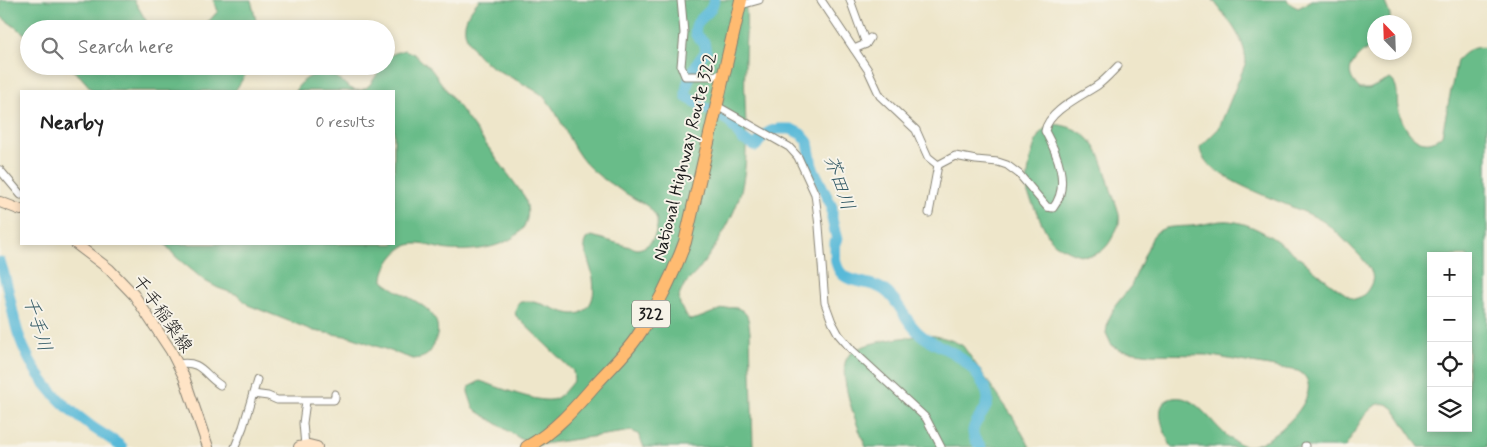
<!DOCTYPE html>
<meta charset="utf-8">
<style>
:root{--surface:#fff;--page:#f2f2f2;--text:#222;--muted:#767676;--line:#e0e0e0}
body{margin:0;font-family:Mynerve,"Klee One",sans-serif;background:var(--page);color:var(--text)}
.controls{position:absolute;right:15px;bottom:15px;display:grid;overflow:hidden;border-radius:0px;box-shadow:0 2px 8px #0003}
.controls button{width:45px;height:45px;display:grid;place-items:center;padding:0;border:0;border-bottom:1px solid var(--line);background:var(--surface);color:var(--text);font:25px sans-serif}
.compass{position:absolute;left:1367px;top:15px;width:45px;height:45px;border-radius:50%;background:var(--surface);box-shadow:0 2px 8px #0003;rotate:337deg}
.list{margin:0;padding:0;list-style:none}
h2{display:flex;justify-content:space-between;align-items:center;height:65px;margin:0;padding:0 20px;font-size:21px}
h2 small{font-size:16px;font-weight:400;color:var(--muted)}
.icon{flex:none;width:28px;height:28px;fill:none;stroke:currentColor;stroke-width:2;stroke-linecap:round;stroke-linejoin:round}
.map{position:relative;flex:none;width:1487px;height:447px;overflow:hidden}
.search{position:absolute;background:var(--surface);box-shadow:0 2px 8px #0003;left:20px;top:20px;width:375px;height:55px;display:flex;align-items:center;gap:12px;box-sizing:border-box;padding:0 18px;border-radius:28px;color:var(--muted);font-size:19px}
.panel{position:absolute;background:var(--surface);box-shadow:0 2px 8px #0003;left:20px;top:90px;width:375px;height:155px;border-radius:0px}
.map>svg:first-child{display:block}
</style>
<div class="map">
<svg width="1487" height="447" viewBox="0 0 1487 447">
<rect width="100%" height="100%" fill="#f7f3e8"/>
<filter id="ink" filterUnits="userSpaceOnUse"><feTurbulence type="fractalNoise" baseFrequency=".02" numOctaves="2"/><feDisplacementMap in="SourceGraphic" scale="10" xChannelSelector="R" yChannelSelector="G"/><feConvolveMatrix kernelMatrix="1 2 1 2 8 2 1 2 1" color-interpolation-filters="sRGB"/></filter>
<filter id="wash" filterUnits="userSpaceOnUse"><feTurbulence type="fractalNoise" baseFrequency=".0096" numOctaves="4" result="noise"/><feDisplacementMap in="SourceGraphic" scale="20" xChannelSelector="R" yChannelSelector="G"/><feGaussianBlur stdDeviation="1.12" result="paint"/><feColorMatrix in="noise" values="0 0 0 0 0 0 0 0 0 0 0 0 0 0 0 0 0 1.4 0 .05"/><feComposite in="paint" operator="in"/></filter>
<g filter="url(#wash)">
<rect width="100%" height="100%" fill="#eee6ca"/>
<g fill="#69bc89" stroke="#426c52" fill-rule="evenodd">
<path d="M0,0H134L151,29H29V37L0,16Z"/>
<path d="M213,0H251L258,29H197L210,20L218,11Z"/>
<path d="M479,0H744C749,18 745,38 745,57C745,71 744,85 745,98C746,136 750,175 734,211C725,232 713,251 699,269C693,277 683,284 680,293C677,303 683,313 690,320C705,319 732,298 745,313C749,317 749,326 750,332L753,447H644L638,434L632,431L536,445L527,443L477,411L473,407L468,392L469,387L480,381C496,386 541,405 555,399C563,395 569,386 574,380L573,371L516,316L515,312L518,303C541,294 572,327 587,308C595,299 594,289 593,278C591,267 586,256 584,244L586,239L592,236L637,249C645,248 650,244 654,237C658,228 659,219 653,212C649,206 641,202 635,199C619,189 601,179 588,166C568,146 563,116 543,96C539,92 532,89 527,86C505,73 483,67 470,44C459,25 467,15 479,0Z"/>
<path d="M1213,0H1287L1292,5L1298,8L1306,4L1311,0H1384L1390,15V22H1374V43C1358,57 1338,68 1360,89H1369L1390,79C1400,85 1396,98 1398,108C1401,121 1410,141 1425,142C1432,143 1438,139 1442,135L1457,60C1466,51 1474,45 1487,48V447H1419L1394,409C1372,388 1355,434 1345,447H1171C1166,434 1149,403 1173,398C1202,392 1219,444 1248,446C1270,447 1333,390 1298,371L1206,355L1151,354L1121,350L1112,346L1106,333L1108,321L1115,306L1131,286L1153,236C1161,225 1178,227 1191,226C1204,225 1217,220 1229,221C1275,225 1315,278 1354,299C1364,297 1368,291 1372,282C1375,272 1366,263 1360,256C1348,244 1337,231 1324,222C1299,205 1200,180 1200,147L1219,128L1246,62C1245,37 1227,19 1213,0ZM1431,256H1468V428H1431Z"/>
<path d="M405,50L414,54L431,69L524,196C543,242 483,253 449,250C436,249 422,241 408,245C396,249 382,268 383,281C403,299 449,307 435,342C430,354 427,358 413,359L351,337L314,331L248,305L238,295L218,288L205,281L176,257L165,244H394V91H295C304,77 318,69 335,77C346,82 352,96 366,88C372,84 378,72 383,66H386C386,55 396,52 405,50Z"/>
<path d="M67,66H251L235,91H93L80,76Z"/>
<path d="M1054,124C1096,129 1101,156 1111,190C1114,200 1121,213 1119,223C1118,227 1116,231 1114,234C1104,257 1087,261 1065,249C1061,247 1055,245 1052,241C1045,232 1034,206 1028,194C1025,181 1032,142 1041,132C1044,128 1050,126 1054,124Z"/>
<path d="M926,335C940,336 951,339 963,346L1013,417L1030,447H866C859,430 834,370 849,355C864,340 905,338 926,335Z"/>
</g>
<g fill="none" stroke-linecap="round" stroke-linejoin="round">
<g stroke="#59b9d8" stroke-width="11">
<path d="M714,0C713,4 712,8 709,11C701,20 693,23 696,35L704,42L706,51C696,64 685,80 686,97L729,121L742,139L756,146L764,135L771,131L778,129H791L801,134L808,142L812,166L832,207V219L837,240L835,242C835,252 834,266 842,274C852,284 872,281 884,290C900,301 905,322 920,334C932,345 949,348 962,359C972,368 992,389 987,404C982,420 962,428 981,447"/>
<path d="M0,262C9,285 11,310 18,333C31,372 54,399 87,423C98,432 111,438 122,447"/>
</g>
</g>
</g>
<g filter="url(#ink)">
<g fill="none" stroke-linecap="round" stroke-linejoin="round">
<defs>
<g id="street">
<path d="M681,0L684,33L681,66L685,76H711L724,74"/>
<path d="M821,0L868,70L880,96L916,130L928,157L938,165"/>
<path d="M850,0L866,44"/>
<path d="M741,5L759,0"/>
<path d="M854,49L866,44L870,38"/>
<path d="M717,106L789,147L798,157L815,194L819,226L825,303L832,322L839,335L852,350L926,418L941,447"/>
<path d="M938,165L955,156L976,160L998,162L1007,165L1019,174L1047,207L1053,208C1071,185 1057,153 1045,131C1048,111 1082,96 1098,85C1105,80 1112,72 1118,66"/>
<path d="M0,170L21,195"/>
<path d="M929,213L938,165"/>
<path d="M178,364C202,360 203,374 220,385"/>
<path d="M253,394L268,396L277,400H334L335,398V394"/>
<path d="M305,446L303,423L306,401"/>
<path d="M235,447L243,427L257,380"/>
<path d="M1305,447V446"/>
</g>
<g id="secondary">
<path d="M0,202L21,210"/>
<path d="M76,244L109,269L134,295L171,351L184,377L208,447"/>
<path d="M299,447L309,445L317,447"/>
</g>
<path id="highway" d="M527,447C554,432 574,409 594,386C608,370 625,355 637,337C657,308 673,275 685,242L741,0"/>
</defs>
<use href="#street" stroke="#858173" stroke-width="9"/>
<use href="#secondary" stroke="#858173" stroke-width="12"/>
<use href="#highway" stroke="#858173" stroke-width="14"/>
<use href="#street" stroke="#fff" stroke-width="7"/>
<use href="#secondary" stroke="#ffe4c6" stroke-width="10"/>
<use href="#highway" stroke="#ffbb71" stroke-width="12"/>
</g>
</g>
<g text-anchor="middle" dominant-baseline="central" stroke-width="4" stroke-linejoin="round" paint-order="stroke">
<rect fill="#f7f3e8" stroke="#5e5c59" stroke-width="1" x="632" y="300.5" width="38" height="27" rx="4"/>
<g font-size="16" font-weight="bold" fill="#1c1c1c">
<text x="651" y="314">322</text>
</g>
<g font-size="18" fill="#1c1c1c" stroke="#f7f3e8">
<text transform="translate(685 157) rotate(-76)">National Highway Route 322</text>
<text transform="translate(162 314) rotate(55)">千手稲築線</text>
</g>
<g font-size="19" font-style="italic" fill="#345b67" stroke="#f7f3e8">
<text transform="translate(839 183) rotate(71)">芥田川</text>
<text transform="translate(37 324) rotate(73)">千手川</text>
</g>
</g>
</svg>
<div class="controls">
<button>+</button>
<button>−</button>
<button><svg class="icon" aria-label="locate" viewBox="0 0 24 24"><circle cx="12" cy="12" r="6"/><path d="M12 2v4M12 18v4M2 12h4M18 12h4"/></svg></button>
<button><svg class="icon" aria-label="layers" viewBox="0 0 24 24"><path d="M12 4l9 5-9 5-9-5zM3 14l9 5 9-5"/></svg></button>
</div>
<svg class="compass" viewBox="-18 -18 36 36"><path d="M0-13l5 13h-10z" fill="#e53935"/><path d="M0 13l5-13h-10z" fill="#767676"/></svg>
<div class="search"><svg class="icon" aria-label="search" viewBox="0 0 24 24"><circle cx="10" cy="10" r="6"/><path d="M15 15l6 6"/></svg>Search here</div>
<section class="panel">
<h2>Nearby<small>0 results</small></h2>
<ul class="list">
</ul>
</section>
</div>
